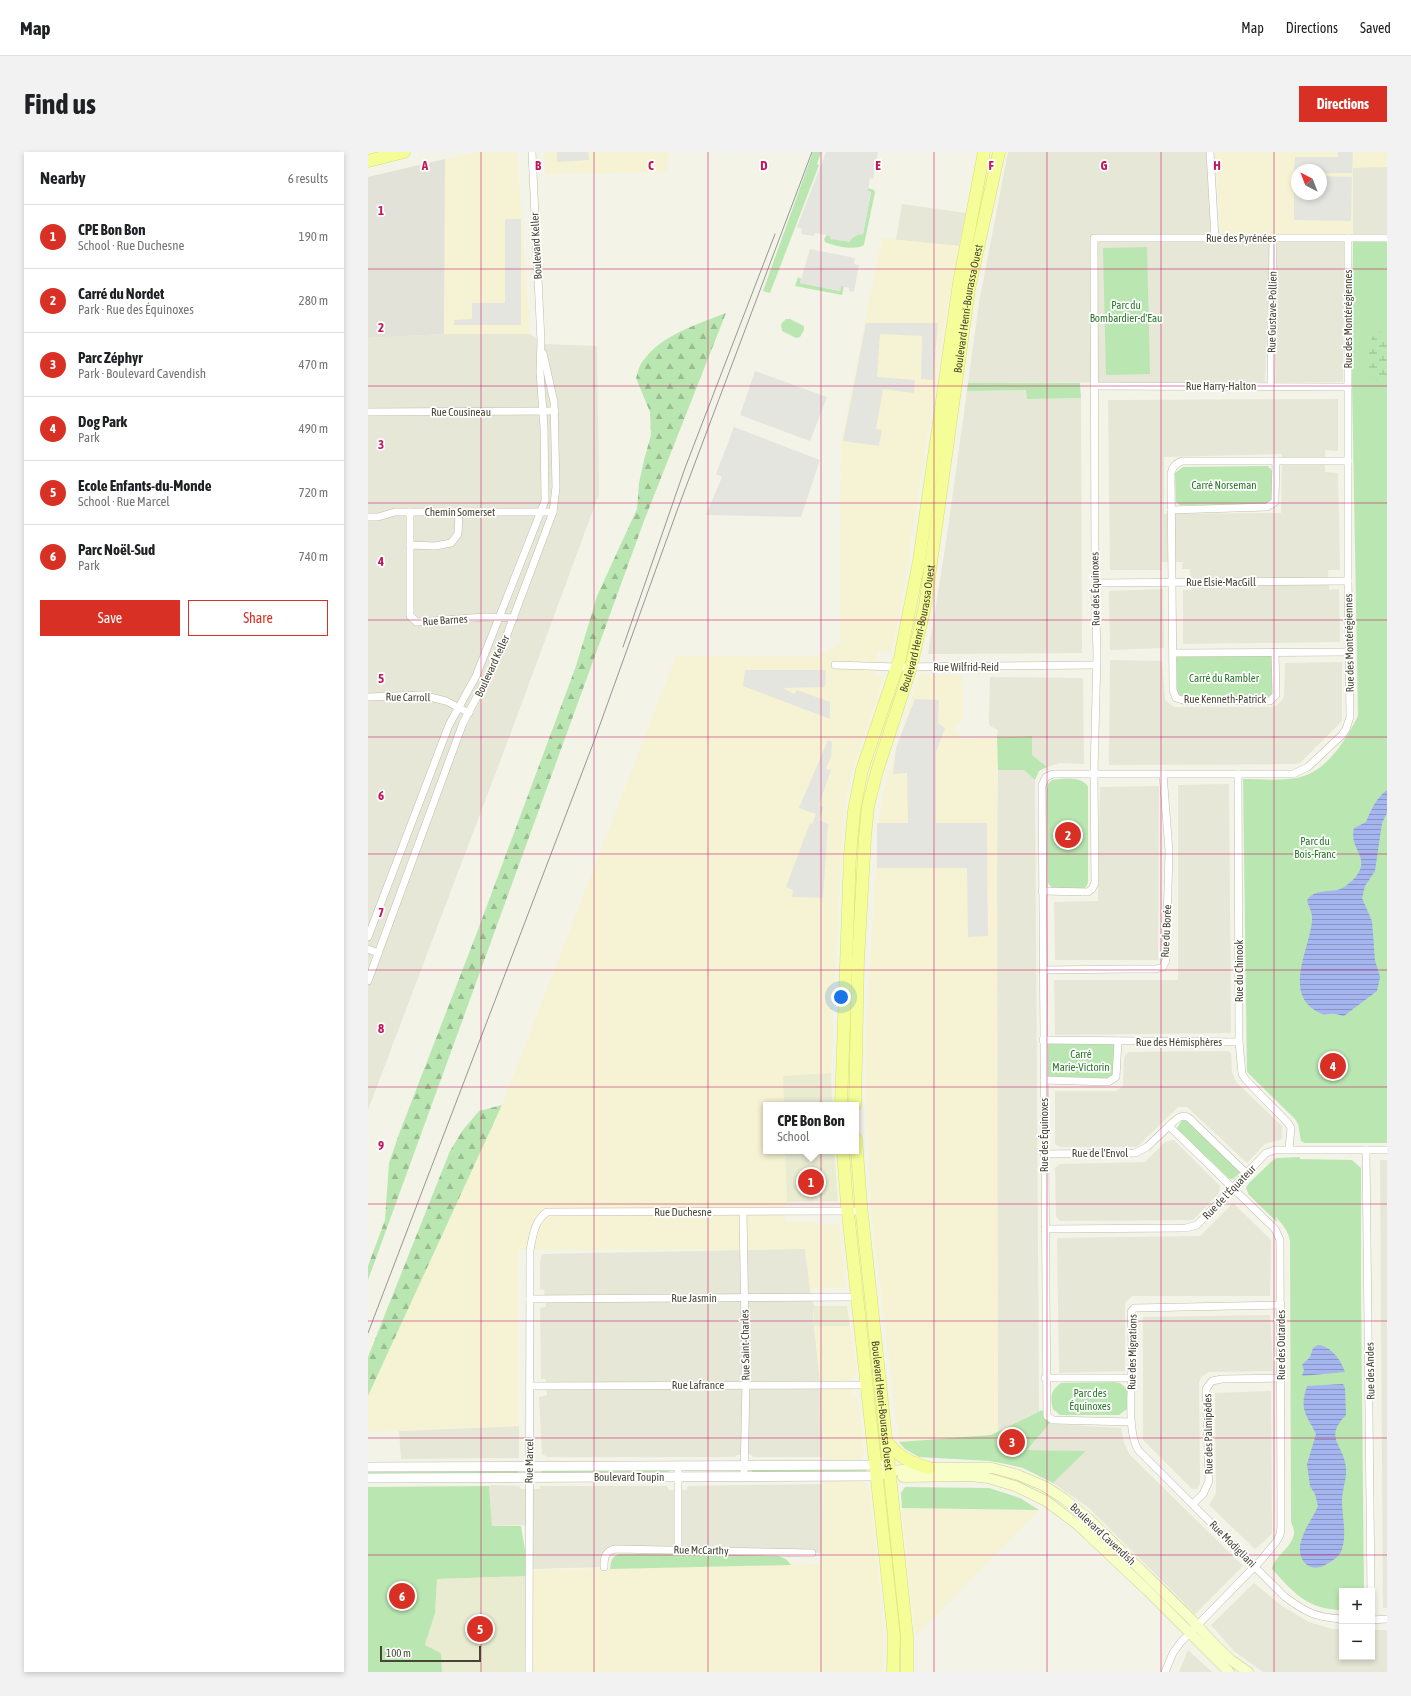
<!DOCTYPE html>
<meta charset="utf-8">
<style>
:root{--surface:#fff;--page:#f2f2f2;--text:#202124;--muted:#757577;--line:#e0e0e0;--accent:#d93025}
body{margin:0;font-family:"Asap Condensed",sans-serif;background:var(--page);color:var(--text)}
.controls{position:absolute;right:12px;bottom:12px;display:grid;overflow:hidden;border-radius:0px;box-shadow:0 2px 6px #0003}
.controls button{width:36px;height:36px;display:grid;place-items:center;padding:0;border:0;border-bottom:1px solid var(--line);background:var(--surface);color:var(--text);font:20px sans-serif}
.compass{position:absolute;left:923px;top:12px;width:36px;height:36px;border-radius:50%;background:var(--surface);box-shadow:0 2px 6px #0003;rotate:318deg}
.scale{position:absolute;left:12px;bottom:10px;width:101px;box-sizing:border-box;padding-left:4px;border:2px solid #474636;border-top:0;font-size:11px;line-height:14px;white-space:nowrap;color:#474636;-webkit-text-stroke:3px #fff;paint-order:stroke}
.you{position:absolute;left:473px;top:845px;width:14px;height:14px;margin:-10px;border:3px solid #fff;border-radius:50%;background:#1a73e8;box-shadow:0 0 0 6px #1a73e833}
.badge{display:grid;place-items:center;width:26px;height:26px;border-radius:50%;background:var(--accent);color:#fff;font-size:13px;font-weight:700}
.pin{position:absolute;translate:-50% -50%;border:2px solid #fff;box-shadow:0 1px 4px #0006}
.popup{position:absolute;left:395px;top:950px;width:96px;height:52px;box-sizing:border-box;display:grid;place-content:center;border-radius:0px;background:var(--surface);filter:drop-shadow(0 1px 3px #0005);font-size:13px;white-space:nowrap;color:var(--muted)}
.popup b{font-size:15px;color:var(--text)}
.popup::after{content:'';position:absolute;left:50%;top:100%;margin-left:-8px;border:8px solid transparent;border-top-color:var(--surface)}
.list{margin:0;padding:0;list-style:none}
h2{display:flex;justify-content:space-between;align-items:center;height:52px;margin:0;padding:0 16px;font-size:17px}
h2 small{font-size:13px;font-weight:400;color:var(--muted)}
.list li{display:grid;grid-template-columns:26px 1fr auto;gap:12px;align-items:center;box-sizing:border-box;height:64px;padding:0 16px;border-top:1px solid var(--line)}
.list b{display:block;font-size:15px;white-space:nowrap}
.list p{margin:0;font-size:13px;white-space:nowrap;color:var(--muted)}
.list em{font-size:13px;font-style:normal;color:var(--muted)}
.actions{display:flex;gap:8px;padding:12px 16px}
.actions a{flex:1;padding:9px 0;border:1px solid var(--accent);border-radius:0px;text-align:center;font-size:14px;color:var(--accent)}
.actions .main{background:var(--accent);color:#fff}
.map{position:relative;flex:none;width:1019px;height:1520px;overflow:hidden;border-radius:0px}
header{display:flex;align-items:center;gap:24px;box-sizing:border-box;height:56px;padding:0 20px;background:var(--surface);border-bottom:1px solid var(--line)}
header strong{font-size:19px}
nav{display:flex;gap:22px;margin-inline-start:auto;font-size:14px}
.intro{display:flex;align-items:center;justify-content:space-between;box-sizing:border-box;height:96px;padding:0 24px}
h1{margin:0;font-size:28px}
.button{padding:10px 18px;border-radius:0px;background:var(--accent);color:#fff;font-size:14px;font-weight:700}
main{display:flex;gap:24px;padding:0 24px}
aside{flex:1;background:var(--surface);border-radius:0px;box-shadow:0 2px 6px #0003}
.map>svg:first-child{display:block}
</style>
<header>
<strong>Map</strong>
<nav><a>Map</a><a>Directions</a><a>Saved</a></nav>
</header>
<div class="intro"><h1>Find us</h1><a class="button">Directions</a></div>
<main>
<aside>
<h2>Nearby<small>6 results</small></h2>
<ul class="list">
<li><span class="badge">1</span><div><b>CPE Bon Bon</b><p>School · Rue Duchesne</p></div><em>190 m</em></li>
<li><span class="badge">2</span><div><b>Carré du Nordet</b><p>Park · Rue des Équinoxes</p></div><em>280 m</em></li>
<li><span class="badge">3</span><div><b>Parc Zéphyr</b><p>Park · Boulevard Cavendish</p></div><em>470 m</em></li>
<li><span class="badge">4</span><div><b>Dog Park</b><p>Park</p></div><em>490 m</em></li>
<li><span class="badge">5</span><div><b>Ecole Enfants-du-Monde</b><p>School · Rue Marcel</p></div><em>720 m</em></li>
<li><span class="badge">6</span><div><b>Parc Noël-Sud</b><p>Park</p></div><em>740 m</em></li>
</ul>
<div class="actions"><a class="main">Save</a><a>Share</a></div>
</aside>
<div class="map">
<svg width="1019" height="1520" viewBox="0 0 1019 1520">
<defs>
<pattern id="forest-firs" width="22" height="20" patternUnits="userSpaceOnUse"><rect width="22" height="20" fill="#bae7b1"/><path d="M5 1l3.5 6h-7zM16 11l3.5 6h-7z" fill="#99bd91"/></pattern>
<pattern id="wetland-marsh" width="20" height="14" patternUnits="userSpaceOnUse"><rect width="20" height="14" fill="#bae7b1"/><path d="M1 5h8M5 5V1M11 12h8M15 12V8" fill="none" stroke="#99bd91"/></pattern>
<pattern id="water-rules" width="6" height="5" patternUnits="userSpaceOnUse"><rect width="6" height="5" fill="#a5b5ef"/><path d="M0 2.5h6" fill="none" stroke="#8895c2"/></pattern>
</defs>
<rect width="100%" height="100%" fill="#f3f3e8"/>
<g fill="#e6e7d6" fill-rule="evenodd">
<path d="M640,0H846L851,84L903,89L897,230L600,231L611,151Z"/>
<rect x="985" y="15" width="34" height="75"/>
<path d="M534,52L598,61L591,94L528,88Z"/>
<path d="M909,90H976L975,230H908Z"/>
<path d="M76,182H162L176,192L229,194L231,342L145,575L0,958V186Z"/>
<path d="M658,238L659,247L713,246L714,501L560,502L579,384L599,239Z"/>
<path d="M970,247V299L957,298V320L970,321L972,418H960L961,438L971,437L972,490L815,492V438H823L822,417H814L815,410H793L794,418H742L740,248ZM914,302L913,361L796,362V305Z"/>
<path d="M795,437L796,496L742,498L741,439Z"/>
<path d="M742,508L794,509L797,548L806,555H903L909,553L914,548L916,543L917,511L974,510V569L932,611L928,612L741,613Z"/>
<path d="M622,525L715,526L716,612L692,611L679,615L664,603V584L629,585L630,578L622,574L621,571Z"/>
<path d="M630,618H656L667,628L671,1256V1259L630,1279L628,807Z"/>
<path d="M861,632L863,881L687,883L686,828H810V633Z"/>
<path d="M791,634L790,808H687L686,750L730,749L732,635Z"/>
<path d="M860,899L863,902L864,920L868,930L914,974V987L897,992L879,1011L819,955H810L769,995H692L687,992V939H748L755,934L756,906L760,900Z"/>
<path d="M806,988L852,1034L851,1041L825,1068L692,1069L688,1064L687,1016L692,1012L777,1010L797,990Z"/>
<path d="M1012,1008H1019V1456H1015Z"/>
<path d="M865,1051L903,1088L902,1144H764L757,1151V1219L691,1221L689,1086L832,1084Z"/>
<path d="M437,1097L442,1137L446,1154L445,1165L453,1239L454,1305H385L383,1302L369,1303L367,1305H180L174,1302L171,1245L179,1243L178,1227H173L172,1156L178,1155L176,1138L172,1137V1109L174,1102Z"/>
<path d="M902,1163L905,1219L841,1220L833,1225L831,1231L832,1331L829,1337H824L775,1288V1165Z"/>
<path d="M903,1239L904,1382L887,1397L841,1353L848,1341L847,1241Z"/>
<path d="M682,1272L753,1276L756,1291L762,1303L875,1414L827,1462L720,1355L685,1331L718,1299L659,1298Z"/>
<path d="M151,1274V1306L33,1307L31,1279Z"/>
<path d="M454,1332V1401L310,1397H242L236,1415L161,1417L159,1373L124,1374L121,1334L125,1333L151,1334L153,1337H172V1334H299L301,1338H318L320,1334Z"/>
<path d="M886,1431L914,1454L941,1470L964,1477H974V1505H1004V1478H1019V1520H895L866,1499L843,1473Z"/>
<path d="M820,1498L844,1520H811Z"/>
</g>
<g fill="#f5f3d3" fill-rule="evenodd">
<path d="M109,0H149L162,182H76L77,7Z"/>
<path d="M176,0H300L299,20L177,22Z"/>
<path d="M847,0H1019V15L985,16V82H853ZM929,18H953V42H929Z"/>
<path d="M514,86L591,94L577,167L533,455L523,501L510,499L507,523L516,525L484,618L476,655L465,853L463,921L415,924L416,953H398V999H417L419,1050L417,1070L471,1072L478,1135L442,1137L437,1097L151,1098L149,1110L151,1274L0,1280V1244L134,953L308,504H451L472,491L473,290Z"/>
<path d="M551,523H594V569L585,578L595,587L629,585L630,1279L623,1283L531,1290L503,1057L497,940L498,879L511,669L515,640Z"/>
<path d="M446,1174H482L489,1220L484,1227V1243L490,1247L496,1302L493,1305L495,1333L501,1335L512,1437L516,1492L514,1520H162L165,1418L453,1412L456,1324L453,1239Z"/>
<path d="M534,1356L671,1358L548,1484L542,1435Z"/>
</g>
<path fill="#e3e2d9" d="M77,7L76,182L0,186V25Z"/>
<g fill="#eaecd2">
<path d="M463,921L464,953H416L415,924Z"/>
<path d="M417,999H466L470,1049L419,1050Z"/>
<path d="M446,1154H479L482,1174H446Z"/>
<path d="M161,1424V1520H74L73,1501L57,1493L67,1461L69,1427Z"/>
</g>
<g fill="#bae7b1">
<path d="M445,0H453L449,12L451,13L402,141L395,139Z"/>
<path d="M500,36L506,38L507,40L496,93C488,99 466,94 457,90L456,87L459,83L481,90C483,85 490,82 495,82L503,40L500,39Z"/>
<path d="M985,90H1019V991H937L933,989L930,972L927,967L879,920L875,627C892,627 911,629 928,626C958,621 977,589 990,564L984,231Z"/>
<path d="M779,95L782,222L738,223L735,96Z"/>
<path d="M430,125L433,127L432,131L472,139L473,134H476L474,143L427,134Z"/>
<path d="M418,167H422L436,174V178L432,185L428,186L414,179L413,172Z"/>
<path d="M600,231H712L713,246L659,247L658,238L599,239Z"/>
<path d="M900,314L905,320L904,347L898,352L812,353L808,350L807,321L815,315Z"/>
<path d="M907,500L908,543L902,549L808,546L805,501Z"/>
<path d="M664,584V603L679,615L671,619L667,628L656,618H630L629,585Z"/>
<path d="M684,628C695,626 715,624 720,635V730L718,735L714,737L684,736L680,731L679,637L680,632Z"/>
<path d="M675,888L750,889L748,925L740,930L676,928Z"/>
<path d="M814,968L819,969L871,1018L872,1021L865,1027H862L810,978L809,976Z"/>
<path d="M932,1005V1007L984,1008L993,1016V1144L996,1439H974V1459C966,1457 957,1457 949,1454C930,1447 918,1432 904,1417C907,1403 923,1397 926,1382C927,1379 924,1373 923,1370L922,1089C920,1078 915,1073 908,1065L909,1070L881,1043L878,1036L881,1031L905,1008L909,1006Z"/>
<path d="M746,1230L752,1231L760,1238L759,1257L751,1263H692L685,1257C681,1243 684,1238 693,1231Z"/>
<path d="M674,1258L683,1270L659,1298L718,1299L685,1331L655,1316L638,1312L622,1309L551,1305L537,1297L531,1290L623,1283Z"/>
<path d="M391,1316L497,1317L499,1319L497,1321L388,1322L384,1320L385,1317Z"/>
<rect x="0" y="1317" width="150" height="6"/>
<path d="M174,1317L301,1318V1321L174,1323Z"/>
<path d="M121,1334L124,1374H153L161,1424L69,1427L67,1461L57,1493L73,1501L74,1520H0V1335Z"/>
<path d="M537,1335L621,1336L652,1346L671,1358L534,1356L533,1341Z"/>
<path d="M252,1402L409,1403L419,1408L423,1413L242,1417C243,1409 244,1404 252,1402Z"/>
</g>
<g fill="url(#forest-firs)">
<path d="M358,161L276,369L0,1128V1114L17,1068L21,1011L31,982L108,783L208,514L229,444L269,357L271,331L276,308L283,283L282,260L268,226C270,221 271,213 275,209C293,183 330,172 358,161Z"/>
<path d="M134,953L0,1244V1205L82,999L94,979L111,959Z"/>
</g>
<path fill="url(#wetland-marsh)" d="M1010,179L1019,185V224L1016,227L1009,229C998,222 999,197 1004,186C1005,183 1008,181 1010,179Z"/>
<g fill="#e5e5df">
<path d="M189,0H220L221,8L189,10Z"/>
<path d="M458,0H510L505,27L502,26L500,39L503,40L495,82H491L483,87L482,90L462,87V84L459,83L447,81L446,84L433,82L434,77L429,75Z"/>
<path d="M970,0H985L984,21H953V18H929V21H926L927,5H970Z"/>
<path d="M926,24H929V42H953V24L984,25L983,69L926,68Z"/>
<path d="M137,67H153V173H86V168L104,167V151H137Z"/>
<path d="M442,97L487,106L486,112L491,113L486,140L481,139V136L473,134L472,139L432,131Z"/>
<path d="M498,171H570L565,228L553,227L554,184L512,182L509,225L547,228L546,241L515,237L508,277L514,278L511,294L475,289Z"/>
<path d="M387,219L459,245L442,289L372,263Z"/>
<path d="M366,275L452,308L433,365L338,363L354,325L348,322Z"/>
<path d="M377,518H458L457,535L415,536L426,542L429,538L462,550V567L375,534Z"/>
<path d="M547,547L571,548L570,571L577,576L568,600V671H619L620,784L600,785L599,716H509V671H540L539,621L525,622L528,596Z"/>
<path d="M460,588L464,590L463,604L458,617L463,618L451,653L456,655L451,668L460,672L455,746L424,745L425,738L418,735L442,671L444,672L448,662L431,656Z"/>
</g>
<g fill="url(#water-rules)">
<path d="M1019,638V661L1014,671L1007,719L997,734L994,746L1004,769L1007,808L1012,825L1009,839L976,864C973,864 970,862 967,862C962,861 956,864 952,861C914,843 941,799 944,769C945,762 941,755 939,749C944,738 958,740 969,738C975,737 980,732 985,728C1006,706 980,698 986,676L998,670C1003,658 1008,646 1019,638Z"/>
<path d="M950,1193C963,1194 973,1208 977,1220L934,1224L936,1218L934,1213L942,1205L945,1196Z"/>
<path d="M975,1232L977,1236L978,1263C955,1287 976,1292 978,1316C979,1327 974,1338 974,1349C974,1364 979,1382 974,1397C972,1405 964,1409 957,1413C950,1417 941,1417 936,1410C923,1393 944,1369 950,1354L947,1342L942,1334L939,1312L948,1282C938,1262 931,1258 939,1234Z"/>
</g>
<g fill="none" stroke-linecap="round" stroke-linejoin="round">
<defs>
<g id="minor">
<path d="M842,0L847,86"/>
<path d="M727,234L980,235"/>
<path d="M903,234L905,86"/>
<path d="M0,260L187,259"/>
<path d="M803,358L899,355L907,350V348L908,309"/>
<path d="M42,360V464L49,470L117,465L146,466"/>
<path d="M0,365H10L27,360H185"/>
<path d="M42,393L67,394L83,391L90,382L91,361"/>
<path d="M727,431L980,429"/>
<path d="M907,500L908,543L902,549H818L808,546L805,538L803,321C805,314 807,312 814,309H980"/>
<path d="M805,501L981,500"/>
<path d="M467,513L528,515L728,513"/>
<path d="M0,545L54,543L78,549L101,561"/>
<path d="M870,622L871,890L874,922L878,928L920,971L923,976L921,997"/>
<path d="M674,739L720,740L724,737L727,731L726,622L729,502L727,431L726,86H1019"/>
<path d="M0,785L81,573L108,524L177,349L176,275L172,220L173,189L164,0"/>
<path d="M0,797L10,801"/>
<path d="M675,818L763,817H788L795,815L798,808L801,699L795,622"/>
<path d="M0,829L95,571L132,501L185,360L188,335L186,250L175,201"/>
<path d="M675,888L871,890"/>
<path d="M676,928L740,930L748,925L750,889"/>
<path d="M998,998L1003,1439"/>
<path d="M676,1002L767,1001L779,995L801,974"/>
<path d="M375,1060L378,1232L376,1325"/>
<path d="M677,1077L818,1076L829,1073L898,1001L907,998H1019"/>
<path d="M162,1147L489,1145"/>
<path d="M913,1153L766,1156L763,1160C764,1176 764,1193 764,1209C764,1231 758,1285 772,1300L917,1445C939,1461 947,1465 974,1467"/>
<path d="M677,1226H764"/>
<path d="M162,1234L499,1233"/>
<path d="M763,1270L685,1268L679,1264L674,633L678,625L685,622H925L940,615L974,583L978,577L982,565L980,429V86"/>
<path d="M825,1352L835,1342L841,1329L838,1237L844,1229L854,1227L913,1226"/>
<path d="M310,1397V1314"/>
<path d="M236,1415C236,1406 237,1398 248,1397L444,1401"/>
<path d="M1004,1468L1019,1467"/>
<path d="M161,1520L162,1098C165,1084 166,1069 179,1060L494,1059"/>
<path d="M797,1520L805,1501L813,1490L894,1407L908,1390L912,1383L913,1375L912,1088L907,1077L801,974C807,968 813,961 821,966L879,1022"/>
</g>
<g id="tertiary">
<path d="M0,1315L522,1313"/>
<path d="M0,1326L509,1324"/>
</g>
<g id="secondary">
<path d="M514,1322L522,1319L561,1316H624L650,1323L676,1334L695,1346L720,1366L823,1467L849,1495L863,1508L880,1520"/>
<path d="M535,1325L602,1324L620,1326L647,1334L678,1349L710,1373L780,1439L861,1520"/>
</g>
<g id="primary">
<path d="M0,9L36,0"/>
<path d="M473,953L482,704L486,659L494,618L532,506L551,409L591,131L616,0"/>
<path id="s1" d="M487,953L490,808L497,685L500,654L509,619L543,515L557,454L601,137L631,0"/>
<path id="s2" d="M488,987L493,1053L539,1484V1520"/>
<path d="M475,999L479,1052L526,1484L525,1520"/>
<path d="M519,1290C532,1306 541,1310 561,1316"/>
</g>
</defs>
<use href="#minor" stroke="#bebfaa" stroke-width="8"/>
<use href="#tertiary" stroke="#bebfaa" stroke-width="10"/>
<use href="#secondary" stroke="#cad095" stroke-width="11"/>
<use href="#primary" stroke="#d9e267" stroke-width="13"/>
<use href="#minor" stroke="#fff" stroke-width="7"/>
<use href="#tertiary" stroke="#fff" stroke-width="9"/>
<use href="#secondary" stroke="#f7fec7" stroke-width="10"/>
<use href="#primary" stroke="#f4fd97" stroke-width="12"/>
<g stroke="#979797" stroke-width="1">
<path d="M255,495L317,316L407,82"/>
<path d="M0,1181L225,592L310,356L444,0"/>
</g>
</g>
<path fill="none" stroke="#c2185b" stroke-width="1" stroke-opacity="0.55" d="M113,0V1520M226,0V1520M340,0V1520M453,0V1520M566,0V1520M679,0V1520M793,0V1520M906,0V1520M0,117H1019M0,234H1019M0,351H1019M0,468H1019M0,585H1019M0,702H1019M0,818H1019M0,935H1019M0,1052H1019M0,1169H1019M0,1286H1019M0,1403H1019"/>
<g text-anchor="middle" dominant-baseline="central" stroke-width="3.5" stroke-linejoin="round" paint-order="stroke">
<g font-size="11" fill="#474636" stroke="#fff">
<text x="873" y="86">Rue des Pyrénées</text>
<text transform="translate(168 94) rotate(-93)">Boulevard Keller</text>
<text stroke="none"><textPath href="#s1" startOffset="808">Boulevard Henri-Bourassa Ouest</textPath></text>
<text transform="translate(904 160) rotate(-89)">Rue Gustave-Pollien</text>
<text transform="translate(980 167) rotate(-90)">Rue des Montérégiennes</text>
<text x="853" y="234">Rue Harry-Halton</text>
<text x="93" y="260">Rue Cousineau</text>
<text x="92" y="360">Chemin Somerset</text>
<text x="853" y="430">Rue Elsie-MacGill</text>
<text transform="translate(727 437) rotate(-91)">Rue des Équinoxes</text>
<text transform="translate(77 468) rotate(-4)">Rue Barnes</text>
<text stroke="none"><textPath href="#s1" startOffset="484">Boulevard Henri-Bourassa Ouest</textPath></text>
<text transform="translate(981 491) rotate(-91)">Rue des Montérégiennes</text>
<text transform="translate(124 514) rotate(-65)">Boulevard Keller</text>
<text x="598" y="515">Rue Wilfrid-Reid</text>
<text transform="translate(40 545) rotate(1)">Rue Carroll</text>
<text x="857" y="547">Rue Kenneth-Patrick</text>
<text transform="translate(798 779) rotate(-87)">Rue du Borée</text>
<text transform="translate(871 819) rotate(-90)">Rue du Chinook</text>
<text x="811" y="890">Rue des Hémisphères</text>
<text transform="translate(676 983) rotate(-90)">Rue des Équinoxes</text>
<text x="732" y="1001">Rue de l'Envol</text>
<text transform="translate(861 1040) rotate(-46)">Rue de l'Équateur</text>
<text x="315" y="1060">Rue Duchesne</text>
<text x="326" y="1146">Rue Jasmin</text>
<text transform="translate(377 1193) rotate(-91)">Rue Saint-Charles</text>
<text transform="translate(913 1193) rotate(-90)">Rue des Outardes</text>
<text transform="translate(764 1200) rotate(-89)">Rue des Migrations</text>
<text transform="translate(1002 1219) rotate(-91)">Rue des Andes</text>
<text x="330" y="1233">Rue Lafrance</text>
<text stroke="none"><textPath href="#s2" startOffset="268">Boulevard Henri-Bourassa Ouest</textPath></text>
<text transform="translate(840 1282) rotate(-91)">Rue des Palmipèdes</text>
<text transform="translate(161 1309) rotate(-89)">Rue Marcel</text>
<text x="261" y="1325">Boulevard Toupin</text>
<text transform="translate(735 1382) rotate(43)">Boulevard Cavendish</text>
<text transform="translate(865 1392) rotate(45)">Rue Modigliani</text>
<text transform="translate(333 1398) rotate(1)">Rue McCarthy</text>
</g>
<g font-size="11" fill="#2a782a" stroke="#fff">
<text x="758" y="153">Parc du<tspan x="758" dy="13">Bombardier-d'Eau</tspan></text>
<text x="856" y="333">Carré Norseman</text>
<text x="856" y="526">Carré du Rambler</text>
<text x="947" y="689">Parc du<tspan x="947" dy="13">Bois-Franc</tspan></text>
<text x="713" y="902">Carré<tspan x="713" dy="13">Marie-Victorin</tspan></text>
<text x="722" y="1241">Parc des<tspan x="722" dy="13">Équinoxes</tspan></text>
</g>
</g>
<g font-size="13" text-anchor="middle" font-weight="bold" fill="#c2185b" stroke="#fff" stroke-width="3.5" stroke-linejoin="round" paint-order="stroke">
<text x="57" y="18">A</text>
<text x="170" y="18">B</text>
<text x="283" y="18">C</text>
<text x="396" y="18">D</text>
<text x="510" y="18">E</text>
<text x="623" y="18">F</text>
<text x="736" y="18">G</text>
<text x="849" y="18">H</text>
<text x="13" y="63">1</text>
<text x="13" y="180">2</text>
<text x="13" y="297">3</text>
<text x="13" y="414">4</text>
<text x="13" y="531">5</text>
<text x="13" y="648">6</text>
<text x="13" y="765">7</text>
<text x="13" y="881">8</text>
<text x="13" y="998">9</text>
</g>
</svg>
<div class="controls">
<button>+</button>
<button>−</button>
</div>
<svg class="compass" viewBox="-18 -18 36 36"><path d="M0-13l5 13h-10z" fill="#e53935"/><path d="M0 13l5-13h-10z" fill="#757577"/></svg>
<div class="scale">100 m</div>
<div class="you"></div>
<div class="pin badge" style="left:443px;top:1030px">1</div>
<div class="popup"><b>CPE Bon Bon</b>School</div>
<div class="pin badge" style="left:700px;top:683px">2</div>
<div class="pin badge" style="left:644px;top:1290px">3</div>
<div class="pin badge" style="left:965px;top:914px">4</div>
<div class="pin badge" style="left:112px;top:1477px">5</div>
<div class="pin badge" style="left:34px;top:1444px">6</div>
</div>
</main>
